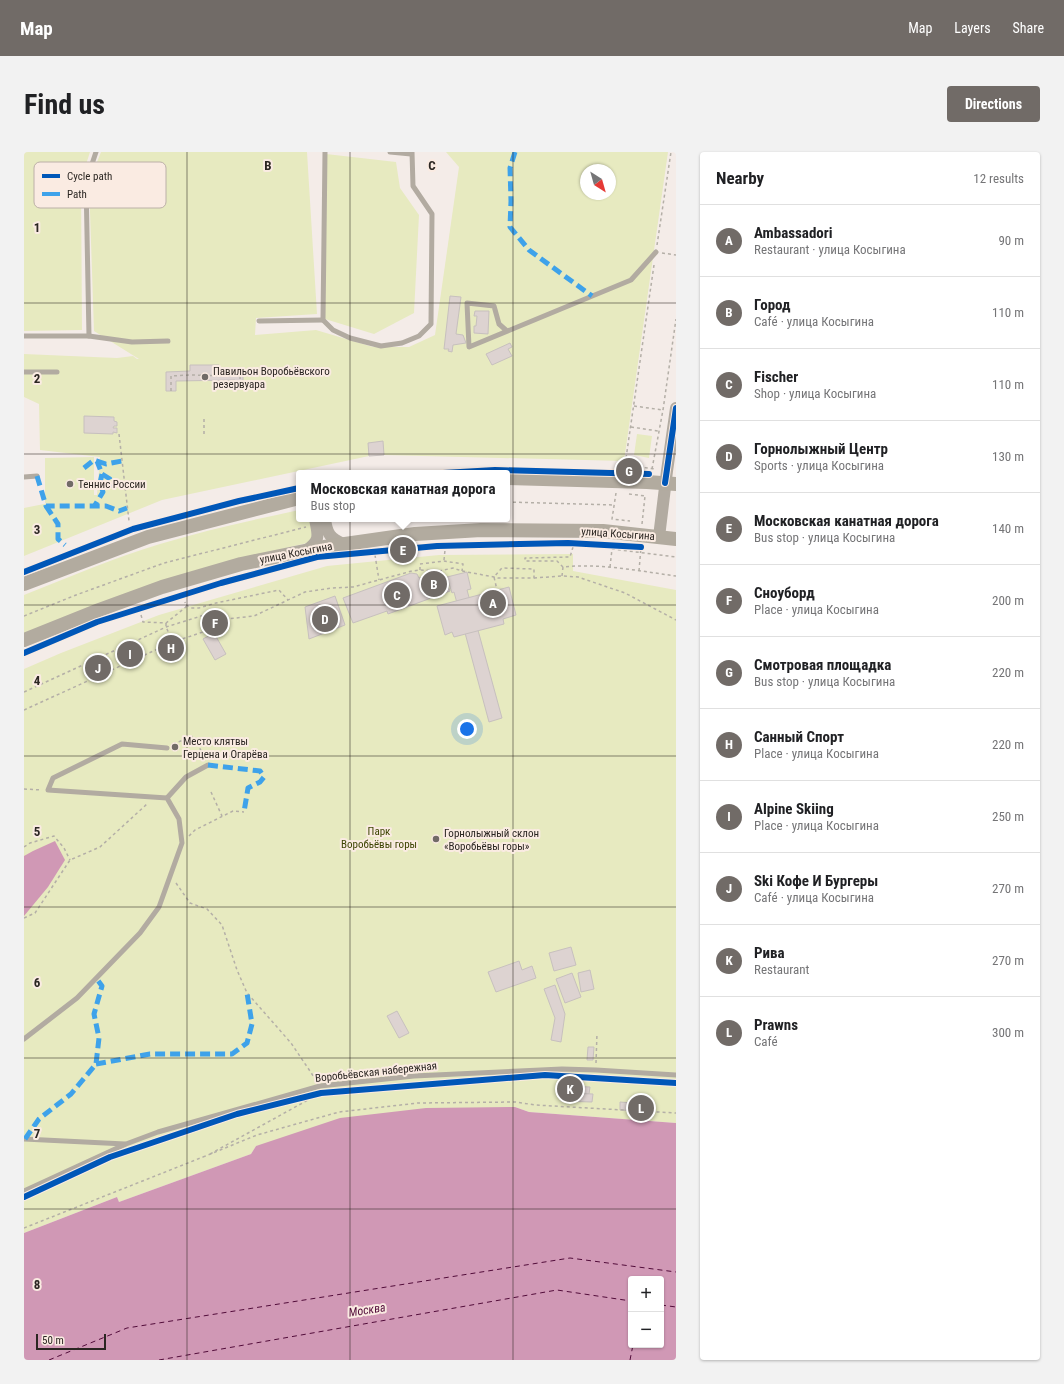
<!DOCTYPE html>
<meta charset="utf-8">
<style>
:root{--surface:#fff;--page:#f2f2f2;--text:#202124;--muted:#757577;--line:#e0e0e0;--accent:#716b67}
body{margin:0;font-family:"Roboto Condensed",sans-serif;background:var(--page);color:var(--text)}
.controls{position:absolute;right:12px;bottom:12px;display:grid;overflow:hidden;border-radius:4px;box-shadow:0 1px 3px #0004}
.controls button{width:36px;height:36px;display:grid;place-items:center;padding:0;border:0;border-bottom:1px solid var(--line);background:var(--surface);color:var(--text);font:20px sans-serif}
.compass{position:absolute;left:556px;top:12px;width:36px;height:36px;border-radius:50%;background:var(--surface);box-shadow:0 1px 3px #0004;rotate:143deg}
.scale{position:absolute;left:12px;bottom:10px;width:70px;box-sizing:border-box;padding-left:4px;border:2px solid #2b2622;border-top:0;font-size:11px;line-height:14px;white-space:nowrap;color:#2b2622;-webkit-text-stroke:3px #faebe2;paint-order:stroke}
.you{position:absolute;left:443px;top:577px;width:14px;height:14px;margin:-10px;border:3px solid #fff;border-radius:50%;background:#1a73e8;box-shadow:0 0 0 6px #1a73e833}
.badge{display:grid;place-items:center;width:26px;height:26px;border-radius:50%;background:var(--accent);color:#fff;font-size:13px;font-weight:700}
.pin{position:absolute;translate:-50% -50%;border:2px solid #fff;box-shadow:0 1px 4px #0006}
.popup{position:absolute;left:272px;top:318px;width:214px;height:52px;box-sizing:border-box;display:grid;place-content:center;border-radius:4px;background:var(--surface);filter:drop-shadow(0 1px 3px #0005);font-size:13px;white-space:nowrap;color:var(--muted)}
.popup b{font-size:15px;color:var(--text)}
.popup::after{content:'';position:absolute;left:50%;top:100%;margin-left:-8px;border:8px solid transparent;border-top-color:var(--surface)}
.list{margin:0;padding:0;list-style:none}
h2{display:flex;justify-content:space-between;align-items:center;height:52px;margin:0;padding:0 16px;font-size:17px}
h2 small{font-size:13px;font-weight:400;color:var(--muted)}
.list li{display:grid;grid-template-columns:26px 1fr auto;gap:12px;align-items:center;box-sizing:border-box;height:72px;padding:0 16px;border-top:1px solid var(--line)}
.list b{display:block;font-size:15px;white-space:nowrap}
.list p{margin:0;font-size:13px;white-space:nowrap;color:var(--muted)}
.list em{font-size:13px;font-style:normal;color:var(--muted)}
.map{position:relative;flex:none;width:652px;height:1208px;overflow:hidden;border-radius:4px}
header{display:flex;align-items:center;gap:24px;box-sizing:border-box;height:56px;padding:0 20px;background:var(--accent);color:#fff}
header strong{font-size:19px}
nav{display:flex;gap:22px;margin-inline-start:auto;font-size:14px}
.intro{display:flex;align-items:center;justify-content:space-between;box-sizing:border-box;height:96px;padding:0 24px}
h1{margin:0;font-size:28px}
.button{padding:10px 18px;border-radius:4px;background:var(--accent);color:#fff;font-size:14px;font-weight:700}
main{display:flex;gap:24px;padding:0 24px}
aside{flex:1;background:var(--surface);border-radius:4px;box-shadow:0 1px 3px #0004}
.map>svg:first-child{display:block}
</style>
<header>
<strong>Map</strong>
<nav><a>Map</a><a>Layers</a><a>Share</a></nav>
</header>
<div class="intro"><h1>Find us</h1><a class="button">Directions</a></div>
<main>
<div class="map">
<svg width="652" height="1208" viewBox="0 0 652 1208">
<rect width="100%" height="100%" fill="#f4ece8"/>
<g fill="#e7eac0" fill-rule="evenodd">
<path d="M0,0H66L57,28L58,178L0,179Z"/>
<path d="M77,0H283L293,162L232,166L231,183L292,178L349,195H385L411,183L435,15L422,0H644L600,309L360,303L345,304L138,348L0,404V356L25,351H21V306L70,305V343H73L76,305L16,298L15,252L0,245V202L93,206L109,204L113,207H115L70,179L65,30ZM562,18H586V42H562Z"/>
<path d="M302,2L372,10L376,36L395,63L390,161L350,182L301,167Z"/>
<path d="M613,282L628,284L625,306L610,303Z"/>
<path d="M275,358V367H288L292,389L222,405L0,482V443C45,425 90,406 136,392C182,378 229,368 275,358Z"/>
<path d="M549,402V419L652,438V971L505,960L491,955L232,994L227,1002L95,1050L93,1045L0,1081V517L37,501L135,463L303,414L415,403Z"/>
</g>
<g fill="#d098b5" fill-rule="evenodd">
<path d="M31,689L41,708L24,735L0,764V704L9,699Z"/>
<path d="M491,955L505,960L652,971V1208H0V1081L93,1045L95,1050L227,1002L232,994L316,966L402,956ZM607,1127H637V1193H607Z"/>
</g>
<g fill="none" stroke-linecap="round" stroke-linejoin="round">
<g stroke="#510b39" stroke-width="1" stroke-dasharray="5 4" stroke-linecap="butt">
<path d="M637,1153L652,1155"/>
<path d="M25,1208L103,1176L546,1106L652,1120"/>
<path d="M135,1208L533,1138L607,1149"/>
<path d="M606,1208L609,1193"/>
</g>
</g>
<g fill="#ddd3d1" stroke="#c7c0be">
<path d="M426,144L437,145L432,182L439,183L442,191L429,193L428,200L424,199L425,197H420Z"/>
<path d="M451,159H465L464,182L450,181V174H452L453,164H450Z"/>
<path d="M486,191L488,195L484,197L488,204L468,213L462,202Z"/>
<path d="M166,213H195V221H219V237L211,238V228L152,229V239H142V220L166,219Z"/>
<path d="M60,264L90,265V269L93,270V274H90L89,276H93V281L89,280V282L60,281Z"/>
<path d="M359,289L360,303L345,304L344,291Z"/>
<path d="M443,420L447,437L443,438L478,566L465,570L430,440L428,441L423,425Z"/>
<path d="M387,421L393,422L395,426L411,421L413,425L420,423L426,439L364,462L363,459L329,471L319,446Z"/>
<path d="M485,435L492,463L479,467L480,472L430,485L428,480L421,483L413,454Z"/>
<path d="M311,444L321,473L285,487L281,455Z"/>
<path d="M190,481L202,502L191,508L179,487Z"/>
<path d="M78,511L79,517L70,520L68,514Z"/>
<path d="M547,795L552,813L530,819L525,801Z"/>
<path d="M495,809L498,818L508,814L512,826L472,840L464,820Z"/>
<path d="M566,818L570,837L557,840L554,821Z"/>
<path d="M548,821L557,845L541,851L532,827Z"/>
<path d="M531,833L541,862L537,890L527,888L531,866L520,837Z"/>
<path d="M373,859L385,881L375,886L363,864Z"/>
<path d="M564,895H570L569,908H563Z"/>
<path d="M543,934L566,935L565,942L543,941Z"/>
<path d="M538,941L569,942L568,950L537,949Z"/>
<path d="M596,950L621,952V959L596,958Z"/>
</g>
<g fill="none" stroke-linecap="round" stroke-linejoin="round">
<g stroke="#b4afa7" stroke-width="1.5" stroke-dasharray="3 3" stroke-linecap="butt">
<path d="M633,93L647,0"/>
<path d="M638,101L652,103"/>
<path d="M630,113L601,313L631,317"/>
<path d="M147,239V224L166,223L216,224V238"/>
<path d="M610,254L639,258"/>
<path d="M180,267V285"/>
<path d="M607,275L634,279"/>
<path d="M95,282L105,369"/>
<path d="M628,317L639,258L652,167"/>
<path d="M90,335L101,333"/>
<path d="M592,341L588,367L606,369"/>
<path d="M605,342L621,344"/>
<path d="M483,350L590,353"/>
<path d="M311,369L328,367"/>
<path d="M618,372L621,344"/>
<path d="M549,395L546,405L501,406V409H533L539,415C576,411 615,419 652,424"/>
<path d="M351,403L355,428"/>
<path d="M420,408L421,398"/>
<path d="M586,415L588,397L652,405"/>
<path d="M396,418V412L420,409L439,412L438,419"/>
<path d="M415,419L429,416L438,419L470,425L474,426H510V417L478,416L470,425L473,438"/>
<path d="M615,419L617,395"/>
<path d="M538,424L539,415"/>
<path d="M510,426L538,424L554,425L601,441L652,468"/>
<path d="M162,453L168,456H175L192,451L255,438L264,448"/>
<path d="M117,463L119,470L142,471L162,455L161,450"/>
<path d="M0,464L52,443L140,411L282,375"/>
<path d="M142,471V475L149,490"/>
<path d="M81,521L82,503"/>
<path d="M0,540L142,475L190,460L203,467"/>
<path d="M0,558L149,490L200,473L203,467L230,464L281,440L308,436L329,435L388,419L396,418L415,419L416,424"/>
<path d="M149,592L170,584L181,607"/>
<path d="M0,637L18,638"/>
<path d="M187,640L198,664"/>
<path d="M165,684L171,678L209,659L220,660"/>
<path d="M0,695L6,691L30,684L40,696L46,708"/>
<path d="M152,731L166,751L183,757L198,773L213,818L223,841L267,891L292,928"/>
<path d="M0,766L11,761L46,708L76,695L123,652"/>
<path d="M572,911L573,881"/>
<path d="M186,1002L293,943"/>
<path d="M179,1005L233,983L315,960L394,951L492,950L511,953L652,961"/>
<path d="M0,1076L179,1005"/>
</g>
<g stroke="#b2aba1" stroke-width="5">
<path d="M301,0L299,168L309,178L326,186L357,194L378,191L395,184L407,172L408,62L389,34L388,0"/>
<path d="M366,0L387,2"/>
<path d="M235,169L299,168"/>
<path d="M483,179L475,172L470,154L443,151L445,195L607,128L632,100"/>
<path d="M0,184H65L62,30L72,0"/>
<path d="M65,184L108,190L144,189"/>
<path d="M0,220H33"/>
<path d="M0,325L13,324"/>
<path d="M143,646L162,625L184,613"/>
<path d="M0,887L53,846L116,781L135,755L158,691L155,667L143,646L24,638L29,626L98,592L143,596"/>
<path d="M0,987L101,992"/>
<path d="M0,1039L102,992L134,980L296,934L390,924L538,917L572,918L652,923"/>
</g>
<g stroke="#b2aba1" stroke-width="12">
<path d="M301,367C303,382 306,386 319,392"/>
<path d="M635,385L643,319L652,256"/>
<path d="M283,398C297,387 294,384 291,367"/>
</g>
<g stroke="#b2ab9f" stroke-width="14">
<path d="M483,326L623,330L652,332"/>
<path d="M0,432L124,385L275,346"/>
<path d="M0,488L75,458L138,435L217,412L300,395L391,382L457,378L579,379L652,387"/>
</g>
<g stroke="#3ea2ea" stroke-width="5" stroke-dasharray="10 5" stroke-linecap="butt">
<path d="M491,0L486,16L487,49L486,75L505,98L568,144"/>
<path d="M73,309L82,312L98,309"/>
<path d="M60,316L70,308L73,309L78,322L76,331L79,340L71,353"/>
<path d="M78,322L86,327L90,335"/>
<path d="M13,324L22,354H82L95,359L103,356"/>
<path d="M22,354L34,372V387L41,393"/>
<path d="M184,613L236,619L240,625L236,630L224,636L220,660"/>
<path d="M72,912L126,902H208L223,891L228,872L223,841"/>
<path d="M1,987L15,967L47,942L72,912L75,886L70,862L78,834L72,826"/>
</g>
<defs>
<g id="cycleway">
<path d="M419,321L471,318L625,322"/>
<path d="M641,331L652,256"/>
<path d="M0,420L109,377L215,349L275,336"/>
<path d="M0,501L73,470L197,431L293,405L413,394L544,391L617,395"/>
<path d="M0,1045L86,1005L213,962L297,941L521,923L652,931"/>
</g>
</defs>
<use href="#cycleway" stroke="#faebe2" stroke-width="8"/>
<use href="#cycleway" stroke="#0057b8" stroke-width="6"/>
</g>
<path fill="none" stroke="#2b2622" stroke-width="1" stroke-opacity="0.55" d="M163,0V1208M326,0V1208M489,0V1208M0,151H652M0,302H652M0,453H652M0,604H652M0,755H652M0,906H652M0,1057H652"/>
<g fill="#716b67" stroke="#faebe2" stroke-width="1.5">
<circle cx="181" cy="225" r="4"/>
<circle cx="46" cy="332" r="4"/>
<circle cx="151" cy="595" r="4"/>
<circle cx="412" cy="687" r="4"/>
</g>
<g text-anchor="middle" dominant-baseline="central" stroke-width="4" stroke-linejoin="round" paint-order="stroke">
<g font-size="11" fill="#2b2622" stroke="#faebe2" text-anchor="start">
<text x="189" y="219">Павильон Воробьёвского<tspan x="189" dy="13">резервуара</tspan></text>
<text x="54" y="332">Теннис России</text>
<text x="159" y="589">Место клятвы<tspan x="159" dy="13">Герцена и Огарёва</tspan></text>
<text x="420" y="681">Горнолыжный склон<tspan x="420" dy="13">«Воробьёвы горы»</tspan></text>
</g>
<g font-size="11" fill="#2b2622" stroke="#faebe2">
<text transform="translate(594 382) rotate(4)">улица Косыгина</text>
<text transform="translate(272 401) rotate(-11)">улица Косыгина</text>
<text transform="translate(352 920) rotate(-6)">Воробьёвская набережная</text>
</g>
<g font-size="11" fill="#3d4503" stroke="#faebe2">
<text x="355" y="679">Парк<tspan x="355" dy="13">Воробьёвы горы</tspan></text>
</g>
<g font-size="12" font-style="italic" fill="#510b39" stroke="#faebe2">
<text transform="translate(343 1158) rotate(-9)">Москва</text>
</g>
</g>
<rect x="10" y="10" width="132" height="46" rx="6" fill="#faebe2" stroke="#bcb0a8" stroke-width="1"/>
<rect x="18" y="22" width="18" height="4" fill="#0057b8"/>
<rect x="18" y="40" width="18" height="4" fill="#3ea2ea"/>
<g font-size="11" fill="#2b2622">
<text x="43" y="28">Cycle path</text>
<text x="43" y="46">Path</text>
</g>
<g font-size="13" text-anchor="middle" font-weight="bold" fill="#2b2622" stroke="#faebe2" stroke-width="4" stroke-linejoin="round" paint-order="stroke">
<text x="244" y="18">B</text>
<text x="408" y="18">C</text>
<text x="13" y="80">1</text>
<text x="13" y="231">2</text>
<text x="13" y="382">3</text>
<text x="13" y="533">4</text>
<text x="13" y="684">5</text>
<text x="13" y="835">6</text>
<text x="13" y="986">7</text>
<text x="13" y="1137">8</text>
</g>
</svg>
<div class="controls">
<button>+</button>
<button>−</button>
</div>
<svg class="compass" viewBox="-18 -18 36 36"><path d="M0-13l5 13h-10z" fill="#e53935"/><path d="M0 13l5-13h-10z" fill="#757577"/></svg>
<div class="scale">50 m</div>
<div class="you"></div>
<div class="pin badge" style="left:469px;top:451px">A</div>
<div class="pin badge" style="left:410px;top:432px">B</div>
<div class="pin badge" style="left:373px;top:443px">C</div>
<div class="pin badge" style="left:301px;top:467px">D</div>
<div class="pin badge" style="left:379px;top:398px">E</div>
<div class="popup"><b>Московская канатная дорога</b>Bus stop</div>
<div class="pin badge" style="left:191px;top:471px">F</div>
<div class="pin badge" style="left:605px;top:319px">G</div>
<div class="pin badge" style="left:147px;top:496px">H</div>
<div class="pin badge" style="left:106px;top:502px">I</div>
<div class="pin badge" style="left:74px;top:516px">J</div>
<div class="pin badge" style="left:546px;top:937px">K</div>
<div class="pin badge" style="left:617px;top:956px">L</div>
</div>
<aside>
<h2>Nearby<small>12 results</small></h2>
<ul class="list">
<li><span class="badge">A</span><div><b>Ambassadori</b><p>Restaurant · улица Косыгина</p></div><em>90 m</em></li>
<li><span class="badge">B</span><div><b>Город</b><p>Café · улица Косыгина</p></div><em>110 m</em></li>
<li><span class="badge">C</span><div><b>Fischer</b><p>Shop · улица Косыгина</p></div><em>110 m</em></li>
<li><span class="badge">D</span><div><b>Горнолыжный Центр</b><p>Sports · улица Косыгина</p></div><em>130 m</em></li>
<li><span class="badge">E</span><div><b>Московская канатная дорога</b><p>Bus stop · улица Косыгина</p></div><em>140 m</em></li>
<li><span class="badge">F</span><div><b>Сноуборд</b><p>Place · улица Косыгина</p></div><em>200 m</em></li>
<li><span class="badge">G</span><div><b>Смотровая площадка</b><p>Bus stop · улица Косыгина</p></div><em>220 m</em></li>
<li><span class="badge">H</span><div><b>Санный Спорт</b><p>Place · улица Косыгина</p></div><em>220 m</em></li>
<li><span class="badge">I</span><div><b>Alpine Skiing</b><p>Place · улица Косыгина</p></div><em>250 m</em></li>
<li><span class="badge">J</span><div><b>Ski Кофе И Бургеры</b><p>Café · улица Косыгина</p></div><em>270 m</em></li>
<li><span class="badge">K</span><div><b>Рива</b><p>Restaurant</p></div><em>270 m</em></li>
<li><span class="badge">L</span><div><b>Prawns</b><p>Café</p></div><em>300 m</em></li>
</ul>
</aside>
</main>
